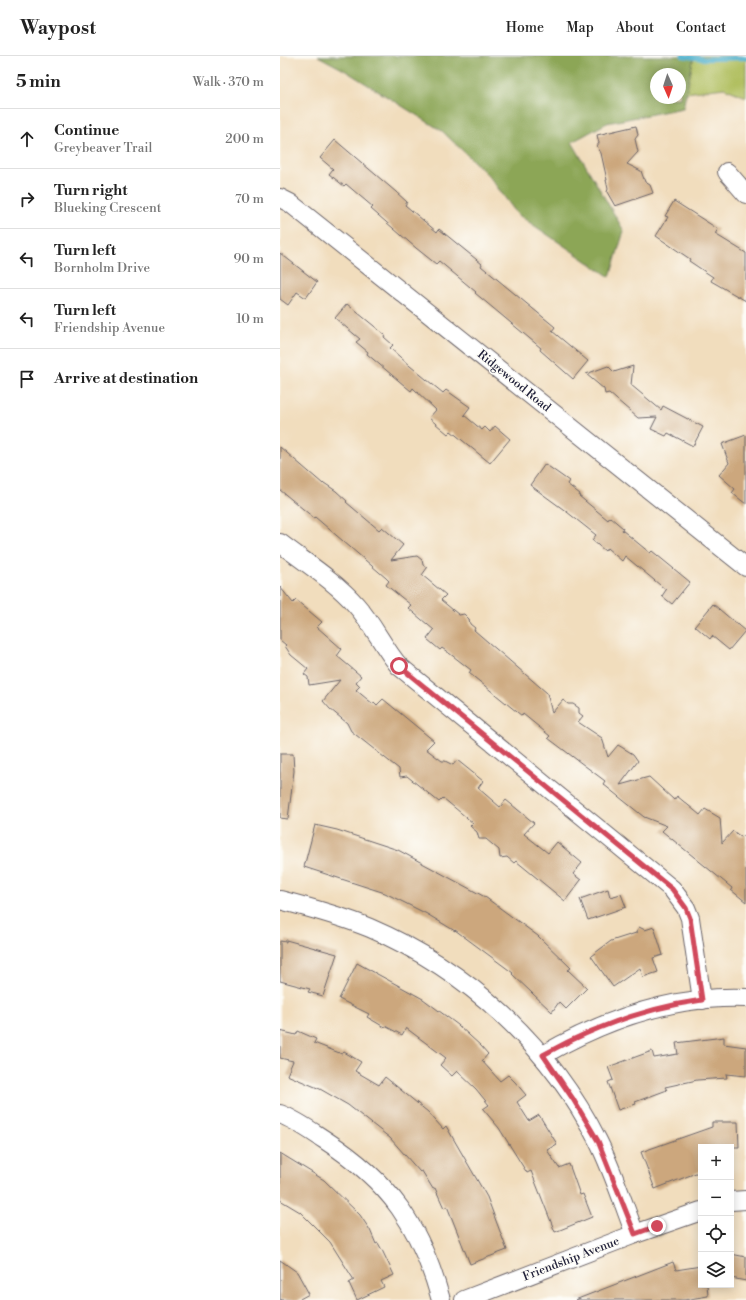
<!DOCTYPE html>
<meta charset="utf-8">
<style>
:root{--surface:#fff;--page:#f2f2f2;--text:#222;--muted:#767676;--line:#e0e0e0}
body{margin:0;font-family:"Libre Bodoni",serif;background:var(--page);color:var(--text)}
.controls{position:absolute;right:12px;bottom:12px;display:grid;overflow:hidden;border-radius:0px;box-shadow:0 2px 10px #0003}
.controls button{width:36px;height:36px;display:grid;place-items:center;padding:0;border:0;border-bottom:1px solid var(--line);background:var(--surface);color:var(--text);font:20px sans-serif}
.compass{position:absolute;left:370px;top:12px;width:36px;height:36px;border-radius:50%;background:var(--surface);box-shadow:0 2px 10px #0003;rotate:177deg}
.stop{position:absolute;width:12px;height:12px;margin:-9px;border:3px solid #d1495b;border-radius:50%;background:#fff}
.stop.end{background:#d1495b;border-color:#fff;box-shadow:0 1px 4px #0008}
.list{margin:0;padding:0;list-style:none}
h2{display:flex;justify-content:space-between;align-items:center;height:52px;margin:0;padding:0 16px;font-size:17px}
h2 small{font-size:13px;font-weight:400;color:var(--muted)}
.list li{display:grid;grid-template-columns:26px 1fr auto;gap:12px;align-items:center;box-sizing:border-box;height:60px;padding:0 16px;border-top:1px solid var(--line)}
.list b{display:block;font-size:15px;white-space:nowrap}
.list p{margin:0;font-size:13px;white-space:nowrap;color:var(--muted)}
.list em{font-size:13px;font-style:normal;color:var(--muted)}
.icon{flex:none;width:22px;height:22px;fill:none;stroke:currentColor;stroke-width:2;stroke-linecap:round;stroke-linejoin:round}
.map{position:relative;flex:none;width:466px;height:1244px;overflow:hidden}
header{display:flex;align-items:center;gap:24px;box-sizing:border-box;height:56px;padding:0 20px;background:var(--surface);border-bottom:1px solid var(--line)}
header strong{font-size:19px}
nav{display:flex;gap:22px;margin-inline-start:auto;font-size:14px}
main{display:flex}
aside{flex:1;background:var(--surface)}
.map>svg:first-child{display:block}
</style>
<header>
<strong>Waypost</strong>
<nav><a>Home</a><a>Map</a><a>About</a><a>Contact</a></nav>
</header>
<main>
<aside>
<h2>5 min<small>Walk · 370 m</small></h2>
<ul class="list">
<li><svg class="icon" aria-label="ahead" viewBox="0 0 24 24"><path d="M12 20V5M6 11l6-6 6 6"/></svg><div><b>Continue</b><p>Greybeaver Trail</p></div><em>200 m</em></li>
<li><svg class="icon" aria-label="right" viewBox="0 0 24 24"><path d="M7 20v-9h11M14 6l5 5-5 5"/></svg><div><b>Turn right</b><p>Blueking Crescent</p></div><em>70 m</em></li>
<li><svg class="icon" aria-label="left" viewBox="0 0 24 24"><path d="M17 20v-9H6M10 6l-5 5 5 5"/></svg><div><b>Turn left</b><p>Bornholm Drive</p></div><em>90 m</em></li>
<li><svg class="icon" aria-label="left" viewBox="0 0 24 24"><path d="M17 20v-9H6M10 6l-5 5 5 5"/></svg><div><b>Turn left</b><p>Friendship Avenue</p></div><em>10 m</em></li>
<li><svg class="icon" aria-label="arrive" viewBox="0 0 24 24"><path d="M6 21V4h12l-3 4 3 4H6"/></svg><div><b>Arrive at destination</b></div></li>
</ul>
</aside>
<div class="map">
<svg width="466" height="1244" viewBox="0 0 466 1244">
<rect width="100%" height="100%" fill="#fdfcf7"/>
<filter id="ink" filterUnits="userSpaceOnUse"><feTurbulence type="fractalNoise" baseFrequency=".025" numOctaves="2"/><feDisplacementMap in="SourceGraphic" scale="8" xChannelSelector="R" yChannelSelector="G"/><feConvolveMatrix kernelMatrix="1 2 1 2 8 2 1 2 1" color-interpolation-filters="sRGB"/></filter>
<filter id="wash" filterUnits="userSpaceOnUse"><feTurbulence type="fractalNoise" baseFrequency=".012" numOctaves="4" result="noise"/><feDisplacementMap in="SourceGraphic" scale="16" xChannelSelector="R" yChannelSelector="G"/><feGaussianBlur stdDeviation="0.9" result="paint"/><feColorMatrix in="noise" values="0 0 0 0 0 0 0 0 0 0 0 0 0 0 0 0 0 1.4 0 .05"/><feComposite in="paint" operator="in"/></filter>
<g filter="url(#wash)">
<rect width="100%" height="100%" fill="#f1ddbd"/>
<path fill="#b1bf61" stroke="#6a704e" d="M414,0H466V41L444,32L406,37Z"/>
<path fill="#8ca657" stroke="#576449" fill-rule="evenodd" d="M38,0H414L403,52L327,67L292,86L344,175L330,221L237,158L209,120L162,75L64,14ZM376,18H400V42H376Z"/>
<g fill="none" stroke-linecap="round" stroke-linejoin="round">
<path stroke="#4eb0cd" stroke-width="4.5" d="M403,0L424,3L466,2"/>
</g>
<g id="blocks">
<g fill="#cca77d">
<path d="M356,70L358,79L355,83L358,96L347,108L361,115L365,126L370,129L373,137L335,150L327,136L328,133L326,124H327L321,97L317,90L319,87L317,79Z"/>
<path d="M55,84L116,136L127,146L125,149L157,176L159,173L202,208L201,210L275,271L272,275L308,305L293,323L260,294L261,292L195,237L196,236L159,205L156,208L136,192L91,153L93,151L66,128L64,130L49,118L53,113L40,102Z"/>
<path d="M394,145L438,173L435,178L466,197V245L431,225L433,221L409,205L410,203L376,180L388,161L385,160Z"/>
<path d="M0,197L37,226L26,242L17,236L8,249L0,243Z"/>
<path d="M67,248L105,279L104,281L113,289L110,292L130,310L163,337L166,334L190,351L184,359L202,374L205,371L210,376L215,370L230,383L210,407L171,375L168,378L149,362L156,354L133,332L131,335L87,298L88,296L76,286L80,283L55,262Z"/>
<path d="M328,310L334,316L353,310L351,329L381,354L383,350L423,371L413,390L388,377L386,380L371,373L377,361L358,362L329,337L325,338L324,333L306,318Z"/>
<path d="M466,379V448L452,437L455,433L439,419L449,407L442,388Z"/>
<path d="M0,391L43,428L44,427L56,435L67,445L66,446L99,474L102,471L123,489L111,504L137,500L142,504L143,509L147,512L142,519L166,539L161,544L179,559L184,558L189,563L190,568L195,572L194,574L267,637L272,657L283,644L288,648H293L299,652V657L303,660L298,666L322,682L328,701L338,689L353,698L358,705L340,729L369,721L394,744L397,740L420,759L425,753L440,762L442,787L453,775L461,781L466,779V846L451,834L452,832L382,775L387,770L364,761L323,728L325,725L268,682L270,680L243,658L242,660L189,617L191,614L173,600L162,592L160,594L147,583L154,574L128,552L131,549L106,529L109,525L106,522L35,461L34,462L0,434Z"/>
<path d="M265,408L289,425L287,428L300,438L299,440L328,464L330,461L343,472L342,474L370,497L372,495L410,526L392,548L382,540L386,534L345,500L342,505L327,492L325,495L312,484L316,479L287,456L250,429Z"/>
<path d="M0,531L13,547L16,544L42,566L37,571L62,593L57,600L81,620L76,626L80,630L76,634L93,648L94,646L97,649L103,643L154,685L146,693L162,705H165L173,709L177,704L203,725L198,732L220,751L226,744L254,767L244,778L268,797L277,786L302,807L293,818L301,824L285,845L236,805L234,807L227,801L220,802L219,794L206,783H199L197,776L190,770L193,767L163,742L159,746L127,720L120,721L119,713L71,675L67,667L50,653L43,645L60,624L29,629L28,621L24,618L28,613L11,599L5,590L6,589L0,584Z"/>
<path d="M433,548L465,575L449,594L432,580L430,583L415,570Z"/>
<path d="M0,698H13L14,715L8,763L0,762Z"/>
<path d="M35,769L57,774L118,794L205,841L258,880L291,912L288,914L307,932L286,953L279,946L272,956L232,918L233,917L175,874V875L147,858L105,837L24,811Z"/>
<path d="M328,833L330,841L341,838L346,851L308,864L300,843Z"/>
<path d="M359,871L365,874L374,871L383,899L373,902L378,916L363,921L360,912L333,931L311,900L331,885L356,877Z"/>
<path d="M6,884L57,898L43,940L28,936L30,933L0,925V885L6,886Z"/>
<path d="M77,907L143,943L178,969L201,990L208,998L202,1005L220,1025L228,1019L235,1026L246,1039L237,1046L249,1065L259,1059L277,1088L267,1094L279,1112L289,1108L300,1139L303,1138L312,1161L275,1176L251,1115L247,1117L219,1072L203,1053L209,1049L196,1033L177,1015L172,1020L160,1009L166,1002L126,972L122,979L105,970L104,971L87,961L89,958L59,943Z"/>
<path d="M0,975L16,979L18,975L36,983L34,987L62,998L64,996L81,1006L75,1015L99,1029L105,1021L148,1056L163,1073L166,1070L207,1141L227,1194L190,1208L167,1150L164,1152L155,1132L153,1133L142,1115L140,1116L110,1082L68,1049L40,1033L7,1019L13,1005L0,1002Z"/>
<path d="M444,981V988L466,991V1020L446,1018L447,1022L417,1024L385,1031L387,1034L355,1046L356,1048L338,1054L328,1026L333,1024L328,1011L372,995L374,1002L398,998L396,987Z"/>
<path d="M432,1066H458L459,1091H421V1115L375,1133L361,1096L432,1071Z"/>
<path d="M0,1097L44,1124L80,1159L90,1174L96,1188L98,1187L102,1194L114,1219L101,1225L104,1231L77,1244L69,1227L74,1224L50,1186L20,1156L0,1144Z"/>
<path d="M451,1198L466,1201V1225L451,1222Z"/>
<path d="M0,1204L17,1216L29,1238L18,1244H0Z"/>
<path d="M393,1206L396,1214L421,1210V1229H427L428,1240L404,1244H295Z"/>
</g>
</g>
</g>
<g filter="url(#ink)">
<use href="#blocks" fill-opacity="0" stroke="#6a6368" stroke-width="1"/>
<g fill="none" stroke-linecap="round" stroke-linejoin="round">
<defs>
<g id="minor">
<path d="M447,116L466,138"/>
<path d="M0,142L10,147L466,511"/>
<path d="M0,487C26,507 55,525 76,549C93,568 103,591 119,610L392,833L406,852L410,862L422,944"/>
<path d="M0,844C31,852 61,860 90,872C188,914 270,990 318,1085C333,1115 343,1147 355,1178"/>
<path d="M263,999C324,964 395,939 466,942"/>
<path d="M0,1058C16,1064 31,1075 45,1084C110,1126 140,1169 161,1244"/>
<path d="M451,1145L466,1144"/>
<path d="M184,1244L355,1178L421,1155"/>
</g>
</defs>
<use href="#minor" stroke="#6a6368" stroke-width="20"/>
<use href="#minor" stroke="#fff" stroke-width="18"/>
</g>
</g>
<g fill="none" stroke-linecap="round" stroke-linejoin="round" filter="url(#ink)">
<path stroke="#d1495b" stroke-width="5" d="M119,610L392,833L406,852L410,862L422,944C366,952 313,971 263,999L293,1043L318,1085L355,1178L377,1170"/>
</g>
<g text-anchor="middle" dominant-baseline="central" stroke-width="3" stroke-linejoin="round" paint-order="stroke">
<g font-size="12" fill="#22223b" stroke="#fdfcf7">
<text transform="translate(234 325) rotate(39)">Ridgewood Road</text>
<text transform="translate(291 1203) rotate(-21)">Friendship Avenue</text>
</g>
</g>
</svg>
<div class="controls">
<button>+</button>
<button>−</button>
<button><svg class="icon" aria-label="locate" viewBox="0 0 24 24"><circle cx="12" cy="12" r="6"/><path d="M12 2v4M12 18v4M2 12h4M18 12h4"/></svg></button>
<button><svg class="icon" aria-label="layers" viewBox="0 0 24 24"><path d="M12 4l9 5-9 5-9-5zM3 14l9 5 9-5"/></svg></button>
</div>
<svg class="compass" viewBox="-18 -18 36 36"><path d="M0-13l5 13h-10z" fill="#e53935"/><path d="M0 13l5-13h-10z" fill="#767676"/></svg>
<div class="stop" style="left:119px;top:610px"></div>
<div class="stop end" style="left:377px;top:1170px"></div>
</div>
</main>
